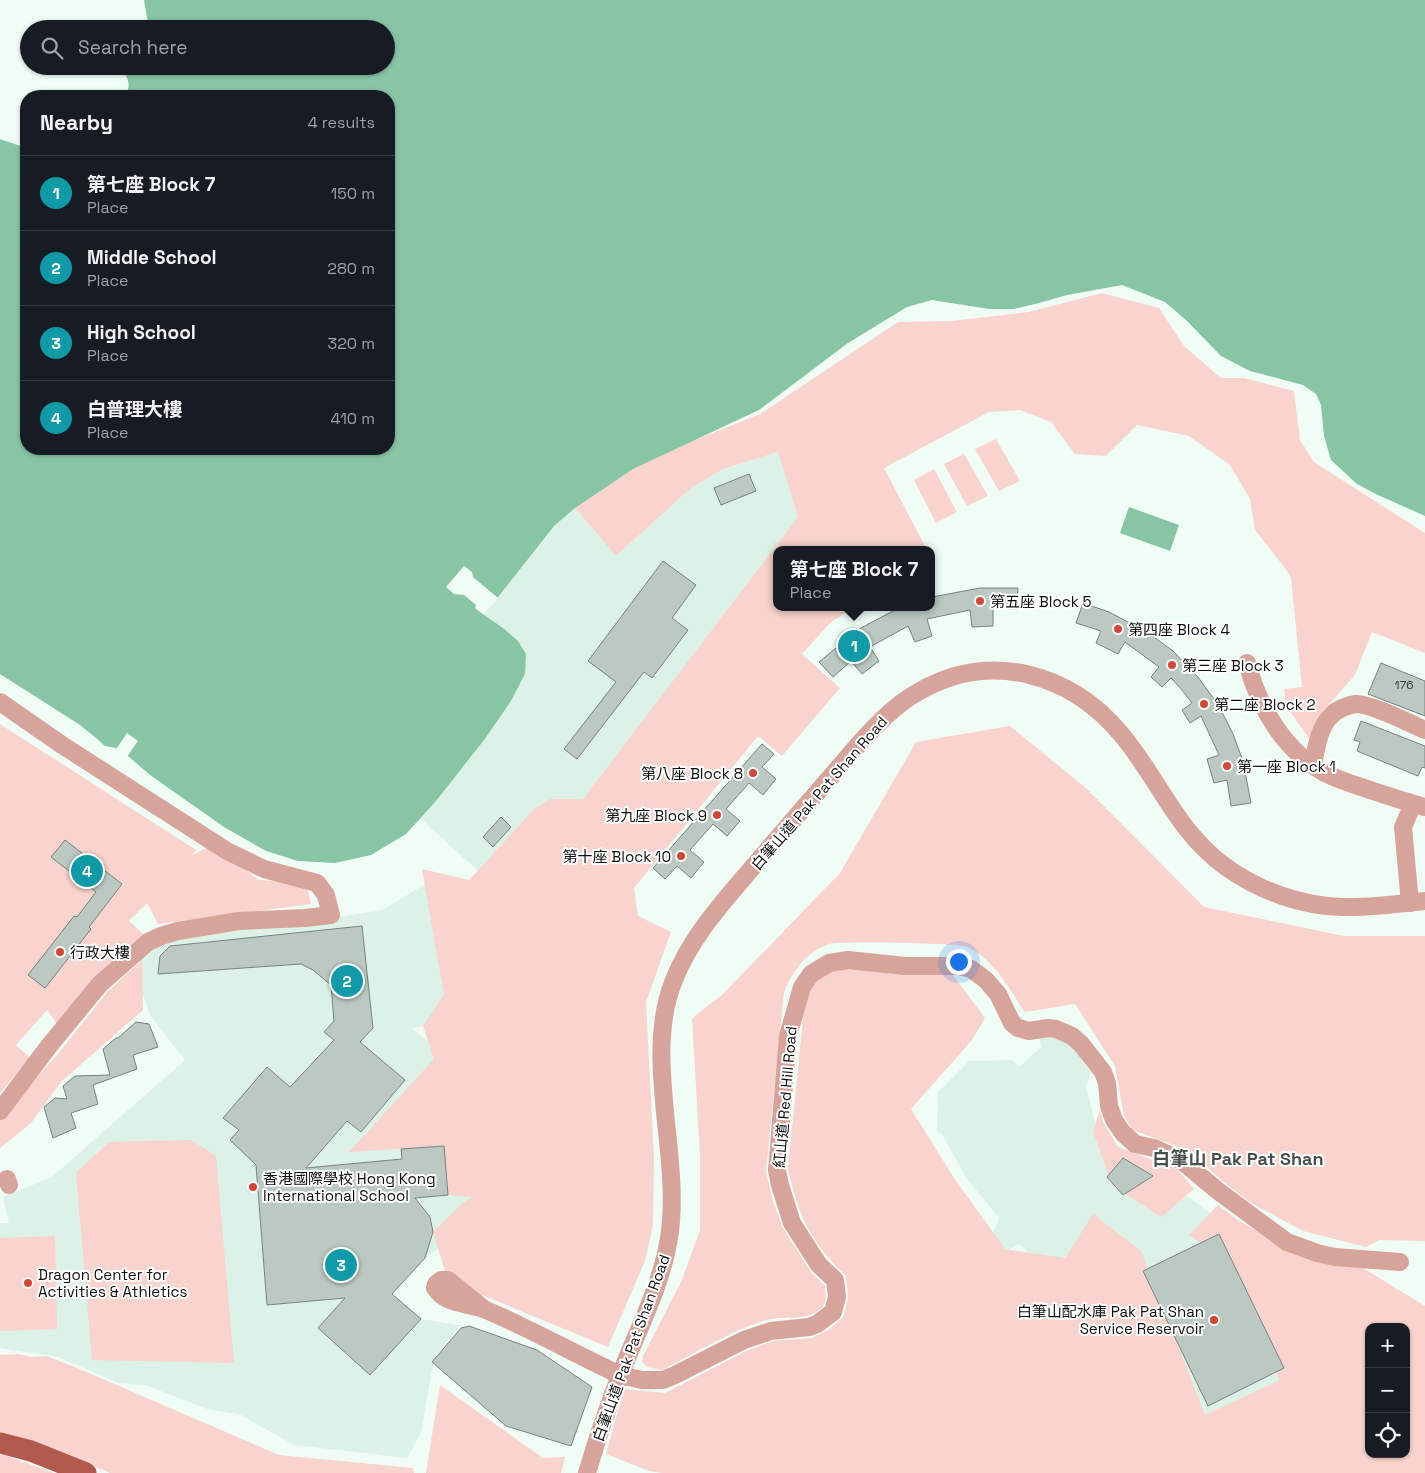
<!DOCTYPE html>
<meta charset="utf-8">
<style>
:root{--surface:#171b24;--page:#242831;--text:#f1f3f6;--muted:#9ea1a6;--line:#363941;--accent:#0b8043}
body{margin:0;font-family:"Space Grotesk","Noto Sans TC",sans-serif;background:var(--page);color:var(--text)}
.controls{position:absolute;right:15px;bottom:15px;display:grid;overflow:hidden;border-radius:10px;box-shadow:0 1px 4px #0004}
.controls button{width:45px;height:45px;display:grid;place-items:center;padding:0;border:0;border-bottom:1px solid var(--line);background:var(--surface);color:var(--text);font:25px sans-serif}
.you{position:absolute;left:958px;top:961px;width:18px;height:18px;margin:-12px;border:4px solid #fff;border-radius:50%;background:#1a73e8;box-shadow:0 0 0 8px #1a73e833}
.badge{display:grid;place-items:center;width:32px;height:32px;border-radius:50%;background:var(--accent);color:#fff;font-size:16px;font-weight:700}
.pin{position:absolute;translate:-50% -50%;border:2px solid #fff;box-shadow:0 1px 5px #0006}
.popup{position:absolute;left:773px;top:546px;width:162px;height:65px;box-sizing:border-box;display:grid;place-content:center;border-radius:10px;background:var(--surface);filter:drop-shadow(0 1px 4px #0005);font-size:16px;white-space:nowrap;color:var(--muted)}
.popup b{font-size:19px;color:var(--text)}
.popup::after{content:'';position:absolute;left:50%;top:100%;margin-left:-10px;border:10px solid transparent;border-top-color:var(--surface)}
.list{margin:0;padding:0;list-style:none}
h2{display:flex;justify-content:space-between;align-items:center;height:65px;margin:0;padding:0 20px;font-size:21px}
h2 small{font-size:16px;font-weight:400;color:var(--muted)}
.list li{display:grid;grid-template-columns:32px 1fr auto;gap:15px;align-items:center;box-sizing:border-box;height:75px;padding:0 20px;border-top:1px solid var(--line)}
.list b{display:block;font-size:19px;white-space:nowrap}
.list p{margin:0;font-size:16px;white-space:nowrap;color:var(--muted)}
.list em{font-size:16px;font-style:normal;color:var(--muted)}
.icon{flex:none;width:28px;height:28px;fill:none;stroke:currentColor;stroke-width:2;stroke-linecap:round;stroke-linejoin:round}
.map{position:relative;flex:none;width:1425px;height:1473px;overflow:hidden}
.search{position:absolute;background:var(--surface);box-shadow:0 1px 4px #0004;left:20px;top:20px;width:375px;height:55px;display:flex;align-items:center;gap:12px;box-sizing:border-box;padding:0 18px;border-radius:28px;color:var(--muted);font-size:19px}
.panel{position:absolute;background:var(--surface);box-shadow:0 1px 4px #0004;left:20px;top:90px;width:375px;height:365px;border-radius:20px}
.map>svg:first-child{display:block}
</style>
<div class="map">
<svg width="1425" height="1473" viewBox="0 0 1425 1473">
<rect width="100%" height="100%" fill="#effdf5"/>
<g fill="#ddf2e6">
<path d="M778,452L798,517L583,800L550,799L534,809L478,871L420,818L436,801L484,615L554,526L575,508L616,556L691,488L723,469Z"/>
<path d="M430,881L457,1020L412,1028L459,1068L480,1199L464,1230L425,1258L392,1294L421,1319L460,1325L434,1358L421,1433L407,1458L294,1445L239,1414L210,1410L145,1385L118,1383L58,1357L0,1348V1223H9L3,1197L52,1177L185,1060L150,1015L141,989L140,953L188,932L308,922L383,910Z"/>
<path d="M1049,1035L1066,1041L1079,1052L1082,1062L1091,1072L1086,1086L1096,1128L1123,1158L1107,1177L1153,1176L1192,1199L1231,1230L1320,1350L1260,1420L1186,1431L1052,1275L1019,1244L1001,1254L991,1238L999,1218L967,1179L942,1134L937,1131L938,1092L969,1061L1013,1060L1019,1067L1041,1047L1039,1037Z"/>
</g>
<g fill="#f9d3cd" fill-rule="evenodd">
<path d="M1102,293L1159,308L1184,346L1221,378H1244L1294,391L1300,440L1314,462L1425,533V653L1372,632L1355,675L1323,711L1317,737L1310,740L1286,706L1284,689L1302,687L1291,578L1285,568L1255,530L1250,499L1230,465L1189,436L1137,425L1106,456L1075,454L1051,422L1020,410L989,412L884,468L926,548L923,550H776V607H855L831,622L802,654L840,688L782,756L758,736L634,888L638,916L671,932L646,1002L654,1157L653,1225L645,1261L608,1347L448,1281L433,1232L463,1203L472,1197L448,1195L443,1146L349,1152L434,1059L423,1026L444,995L422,869L469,880L534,809L550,799H583L798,517L778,452L723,469L691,488L616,556L575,508L633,469L675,448L760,414L898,322L952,321L1028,312Z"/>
<path d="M996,439L1020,481L999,491L975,449Z"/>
<path d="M964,454L988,496L967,506L944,464Z"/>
<path d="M934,469L957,512L936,523L914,480Z"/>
<path d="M0,724L196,850L191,856L212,845L259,880L306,883L311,904L158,924L147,903L129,921L143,934L94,978L57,1024L47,1010L16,1045L30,1058L0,1093Z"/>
<path d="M1010,726L1087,789L1204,907L1344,936H1425V1241L1379,1240L1366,1247L1303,1231L1251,1203L1225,1183L1189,1151L1133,1130L1124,1116L1115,1066L1075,1004L1025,1012C1009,989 994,959 967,947C959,943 838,941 829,944C806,952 793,971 784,992L766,1171L773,1202L783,1228L811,1272L825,1286C826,1295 827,1304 819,1310C804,1322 783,1315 766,1320C730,1331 696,1353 662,1370L647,1367L642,1362L643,1356L682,1280L700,1230V1156L692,1018L722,995L840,873L916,742Z"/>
<path d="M142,960L143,1010L61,1082L31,1123L0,1148V1121L5,1113L57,1055L108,991Z"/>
<path d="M836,965L941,966L953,975L985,1018L972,1040L911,1109L954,1178L1005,1249L1065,1258L1093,1214L1141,1251L1205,1415L1280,1380L1212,1251L1189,1235L1218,1205L1239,1221L1295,1252L1363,1268L1425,1306V1473H663L649,1471L606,1454L624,1389L665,1393L748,1350L773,1341L812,1338L830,1329L843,1317L848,1298L846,1276C810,1241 799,1217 788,1169L805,998L810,985ZM1369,1327H1406V1454H1369Z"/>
<path d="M1100,1109L1103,1122L1118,1147L1177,1169L1194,1189L1161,1217L1112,1185L1093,1131Z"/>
<path d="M191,1140L216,1156L234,1363L92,1360L76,1173L109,1142Z"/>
<path d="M55,1236L57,1329L0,1331V1238Z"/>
<path d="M18,1354L31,1357L46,1356L75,1367L279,1455L413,1468L414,1473H110L71,1457L0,1434V1355Z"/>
<path d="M440,1385L543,1458L565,1457L561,1473H426Z"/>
<path d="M0,1455H4L54,1473H0Z"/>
</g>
<g fill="#87c5a5">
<path d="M144,0H1425V516L1378,495L1357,484L1331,460L1324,436L1321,405L1316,394L1303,385L1250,371L1221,356L1186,320L1165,302L1122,285L1067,295L1039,303L1014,309H989L932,300L907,307L848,343L759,410L633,469L575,508L554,526L484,615L503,628L518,641L526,654L525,674L511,701L484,740L436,801L406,834L371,855L335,863L298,861L266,851L224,827L150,775L128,756L116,748L105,746L95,737L80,725L0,674V139L26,148V449H389V96H124C132,86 128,81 124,70L126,66H386V29H149Z"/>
<path d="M1129,507L1179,525L1170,551L1120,533Z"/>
</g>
<g fill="#effdf5">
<path d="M464,566L472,572L473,577L498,598L484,615L475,608L476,605L464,595L454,594L446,587Z"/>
<path d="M127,733L138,741L126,758L115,751Z"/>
</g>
<g fill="#bcc9c2" stroke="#77837d">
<path d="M749,474L756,491L721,505L714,488Z"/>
<path d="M663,561L696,585L672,618L688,630L652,678L644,672L577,759L564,749L616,682L588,661Z"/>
<path d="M980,588H1018L1017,609L993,608V626L972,627L970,610L927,619L932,636L915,642L908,626L870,647L879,661L862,674L851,661L833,677L819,662L859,629L893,611L901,607H932V597Z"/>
<path d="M1083,603L1109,612L1147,632L1173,651L1198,677L1219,706L1233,734L1243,761L1251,803L1231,806L1227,780L1214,783L1207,759L1219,755L1201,716L1190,723L1182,710L1192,703L1182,690L1171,678L1162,687L1151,677L1159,667L1125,642L1118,654L1096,643L1101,631L1076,623Z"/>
<path d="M1381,663L1425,681V716L1368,694Z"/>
<path d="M1361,721L1425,746V768L1422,767L1418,776L1357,751L1360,742L1354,740Z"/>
<path d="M762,744L774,754L762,767L776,779L763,795L749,783L726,809L740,821L727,836L713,824L690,850L704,862L691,878L677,866L665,879L653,868Z"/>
<path d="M501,817L511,827L493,847L483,837Z"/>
<path d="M65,840L122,884L89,927L91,929L45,988L28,975L74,916L77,917L96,892L51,857Z"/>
<path d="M362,926L373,1028L360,1042L405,1080L361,1132L347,1121L306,1168L402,1159L401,1149L444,1146L448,1195L415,1198L430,1217L433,1232L425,1258L392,1294L421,1319L370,1375L318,1328L345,1298L267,1305L256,1165L230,1140L239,1130L223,1118L267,1067L290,1087L334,1040L324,1032L334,1021L331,985L313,970L301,964L158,974L160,956L170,946Z"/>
<path d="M136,1022L149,1024L158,1047L133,1055L137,1069L93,1085L98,1104L71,1113L76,1128L53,1138L44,1107L55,1098L67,1099L63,1086L75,1076L110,1075L103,1049L116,1038H118Z"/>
<path d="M1123,1158L1153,1176L1123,1195L1107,1177Z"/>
<path d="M1219,1234L1284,1368L1208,1406L1143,1271Z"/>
<path d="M469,1326L537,1350L592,1387L571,1446L506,1426L432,1362L461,1328Z"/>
</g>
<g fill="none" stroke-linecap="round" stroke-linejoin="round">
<g stroke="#d7a49b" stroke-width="18">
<path d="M1247,663C1259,707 1284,752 1327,774C1341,781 1356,785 1370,790C1388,796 1407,802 1425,807"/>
<path d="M0,702L62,745L227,851L264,869L317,883L326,895L331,915L305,918L239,921L178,931L161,936L148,942L100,984L49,1046L0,1111"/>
<path d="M1313,765C1316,749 1319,726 1332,715C1337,709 1349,705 1356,704C1372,704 1409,723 1425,730"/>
<path d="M1410,903L1403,827L1413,804"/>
<path d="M7,1179L9,1185"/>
<path d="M484,1309L448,1280H441L436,1284L435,1288C447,1306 467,1302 486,1310C531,1329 575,1354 620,1375L642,1380H663L675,1375L744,1340L771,1331L809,1327L817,1324L833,1312L837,1297L835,1280L819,1265L792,1223L780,1185L777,1170L788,1036L802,987L811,974L829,963L848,960L905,966H959L971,969L986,980L998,994L1012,1023L1018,1028L1029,1031L1048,1028L1056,1029L1072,1036L1081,1044L1103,1072L1107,1083L1109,1106L1114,1120L1123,1133L1135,1144L1154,1148L1182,1161L1218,1191L1287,1242L1317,1253L1335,1257L1400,1262"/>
<path d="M587,1473C597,1439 608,1406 621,1373C639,1327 664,1280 670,1231C680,1151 643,1055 674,980C692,934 727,898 758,861C792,822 825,783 859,744C877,724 895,705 918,692C990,650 1070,673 1121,734C1159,779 1176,831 1226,867C1259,891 1302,906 1342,907C1370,908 1398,904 1425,901"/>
</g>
<path stroke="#b2594d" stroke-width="21" d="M0,1443L31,1451L86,1473"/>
</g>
<g fill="#d34638" stroke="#fff" stroke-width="2">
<circle cx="980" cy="601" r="5"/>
<circle cx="1118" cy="629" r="5"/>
<circle cx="1172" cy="665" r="5"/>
<circle cx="1204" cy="704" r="5"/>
<circle cx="1227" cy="766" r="5"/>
<circle cx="753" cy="773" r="5"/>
<circle cx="717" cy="815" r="5"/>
<circle cx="681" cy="856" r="5"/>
<circle cx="60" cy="952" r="5"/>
<circle cx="253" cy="1187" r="5"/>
<circle cx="28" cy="1283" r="5"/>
<circle cx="1214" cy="1320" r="5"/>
</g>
<g text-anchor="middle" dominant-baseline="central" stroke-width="4" stroke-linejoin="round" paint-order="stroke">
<g font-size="12" fill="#363d3a">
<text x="1404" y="685">176</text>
</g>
<g font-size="15" fill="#0a0e0c" stroke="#fff" text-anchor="start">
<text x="990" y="601">第五座 Block 5</text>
<text x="1128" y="629">第四座 Block 4</text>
<text x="1182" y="665">第三座 Block 3</text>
<text x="1214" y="704">第二座 Block 2</text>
<text x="1237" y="766">第一座 Block 1</text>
<text x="743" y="773" text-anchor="end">第八座 Block 8</text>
<text x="707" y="815" text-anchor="end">第九座 Block 9</text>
<text x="671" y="856" text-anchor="end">第十座 Block 10</text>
<text x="70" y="952">行政大樓</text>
<text x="263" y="1178">香港國際學校 Hong Kong<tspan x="263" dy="17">International School</tspan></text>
<text x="38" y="1274">Dragon Center for<tspan x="38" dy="17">Activities &amp; Athletics</tspan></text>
<text x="1204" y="1311" text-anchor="end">白筆山配水庫 Pak Pat Shan<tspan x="1204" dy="17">Service Reservoir</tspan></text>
</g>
<g font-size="15" fill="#0a0e0c" stroke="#fff">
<text transform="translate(819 793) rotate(-49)">白筆山道 Pak Pat Shan Road</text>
<text transform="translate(785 1097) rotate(-85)">紅山道 Red Hill Road</text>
<text transform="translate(631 1348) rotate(-70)">白筆山道 Pak Pat Shan Road</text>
</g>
<g font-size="18" font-weight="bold" fill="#45504a" stroke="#fff">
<text x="1238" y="1158">白筆山 Pak Pat Shan</text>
</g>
</g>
</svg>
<div class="controls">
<button>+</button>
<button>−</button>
<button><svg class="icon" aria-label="locate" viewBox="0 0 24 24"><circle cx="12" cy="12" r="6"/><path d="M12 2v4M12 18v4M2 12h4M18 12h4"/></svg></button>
</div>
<div class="you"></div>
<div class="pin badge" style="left:854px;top:646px;background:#0f9aa8">1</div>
<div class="popup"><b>第七座 Block 7</b>Place</div>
<div class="pin badge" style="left:347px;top:981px;background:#0f9aa8">2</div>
<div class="pin badge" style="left:341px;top:1265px;background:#0f9aa8">3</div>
<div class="pin badge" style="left:87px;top:871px;background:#0f9aa8">4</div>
<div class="search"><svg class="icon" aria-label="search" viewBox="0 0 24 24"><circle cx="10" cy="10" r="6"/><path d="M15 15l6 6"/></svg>Search here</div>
<section class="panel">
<h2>Nearby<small>4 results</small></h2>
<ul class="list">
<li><span class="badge" style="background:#0f9aa8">1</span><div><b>第七座 Block 7</b><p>Place</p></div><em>150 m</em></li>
<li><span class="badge" style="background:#0f9aa8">2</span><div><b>Middle School</b><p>Place</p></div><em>280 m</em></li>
<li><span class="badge" style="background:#0f9aa8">3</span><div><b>High School</b><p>Place</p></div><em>320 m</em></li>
<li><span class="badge" style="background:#0f9aa8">4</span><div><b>白普理大樓</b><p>Place</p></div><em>410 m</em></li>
</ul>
</section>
</div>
